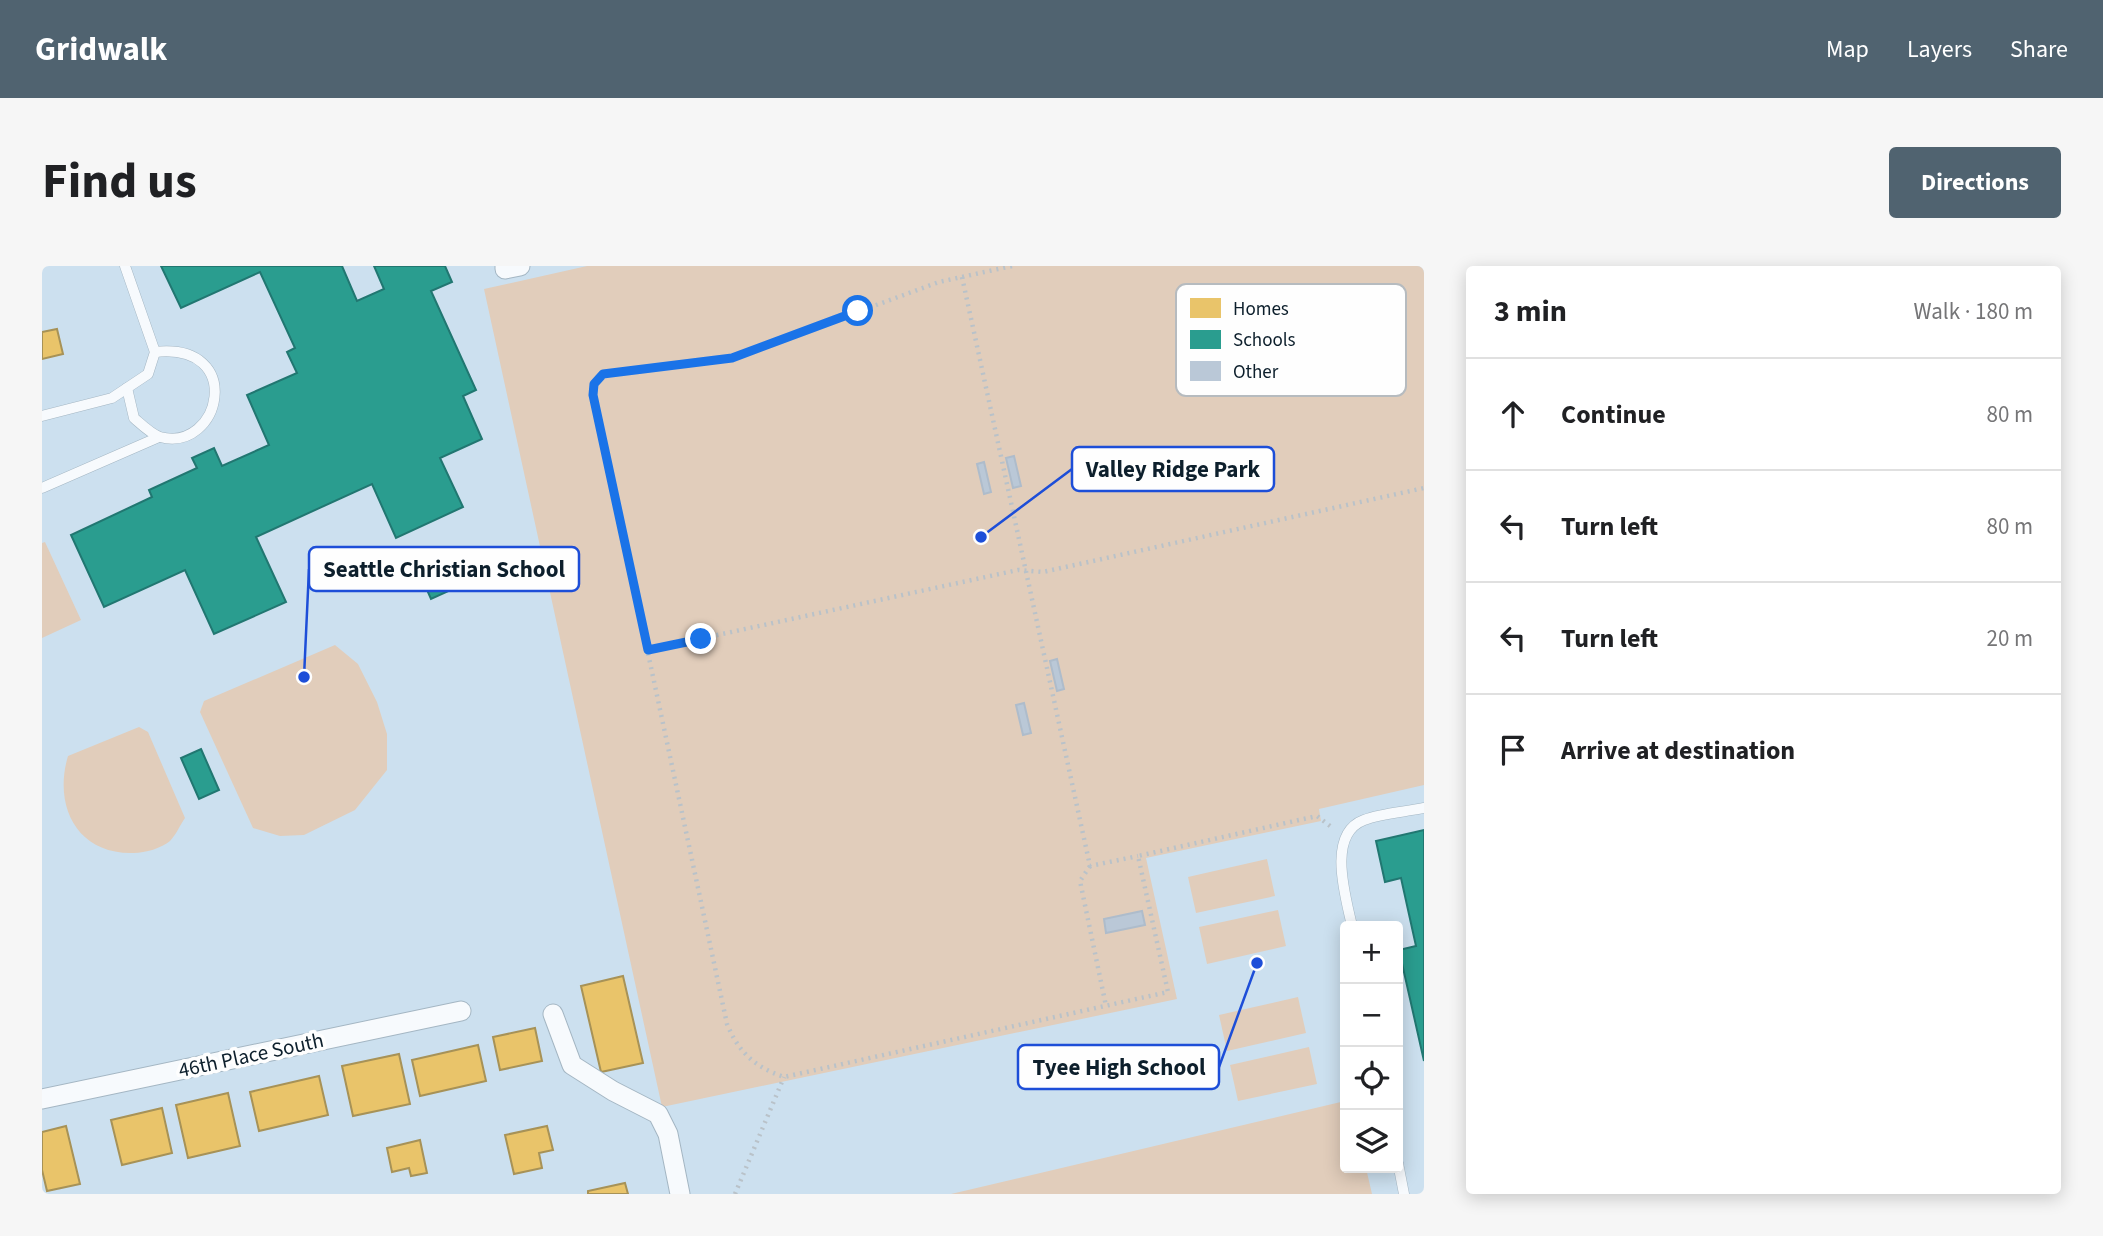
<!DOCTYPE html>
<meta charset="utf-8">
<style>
:root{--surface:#fff;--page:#f6f6f6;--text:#202124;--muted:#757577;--line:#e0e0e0;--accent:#506370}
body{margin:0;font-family:"Source Sans 3",sans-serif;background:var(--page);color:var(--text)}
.controls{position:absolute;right:21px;bottom:21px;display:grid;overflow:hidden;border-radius:7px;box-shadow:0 4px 18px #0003}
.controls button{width:63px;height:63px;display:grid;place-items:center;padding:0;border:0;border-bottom:2px solid var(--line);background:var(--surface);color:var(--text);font:35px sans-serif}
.stop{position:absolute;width:21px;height:21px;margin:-16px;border:5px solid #1a73e8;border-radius:50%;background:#fff}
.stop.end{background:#1a73e8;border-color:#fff;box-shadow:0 2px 7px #0008}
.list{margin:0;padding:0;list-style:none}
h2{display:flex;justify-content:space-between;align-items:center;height:91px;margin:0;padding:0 28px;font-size:30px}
h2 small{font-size:23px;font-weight:400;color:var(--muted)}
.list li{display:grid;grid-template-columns:46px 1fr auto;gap:21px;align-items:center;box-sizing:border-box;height:112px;padding:0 28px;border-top:2px solid var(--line)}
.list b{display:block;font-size:26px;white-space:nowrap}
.list em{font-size:23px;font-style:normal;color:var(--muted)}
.icon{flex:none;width:38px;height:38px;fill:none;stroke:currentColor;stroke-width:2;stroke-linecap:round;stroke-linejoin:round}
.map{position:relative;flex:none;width:1382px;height:928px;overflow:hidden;border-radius:7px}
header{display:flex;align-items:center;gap:42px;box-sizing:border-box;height:98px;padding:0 35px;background:var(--accent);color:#fff}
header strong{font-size:33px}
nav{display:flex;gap:38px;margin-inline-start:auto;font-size:24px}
.intro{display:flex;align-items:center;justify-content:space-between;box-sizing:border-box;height:168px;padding:0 42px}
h1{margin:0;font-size:49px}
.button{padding:18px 32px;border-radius:7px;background:var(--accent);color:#fff;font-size:24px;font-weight:700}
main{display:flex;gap:42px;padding:0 42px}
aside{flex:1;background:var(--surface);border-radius:7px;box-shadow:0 4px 18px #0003}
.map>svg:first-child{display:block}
</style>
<header>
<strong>Gridwalk</strong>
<nav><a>Map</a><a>Layers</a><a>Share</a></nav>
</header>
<div class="intro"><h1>Find us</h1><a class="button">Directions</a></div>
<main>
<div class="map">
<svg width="1382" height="928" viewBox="0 0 1382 928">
<rect width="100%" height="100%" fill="#cce0ef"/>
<g fill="#e1cdbb">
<path d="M545,0H1382V519L1277,543L1279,555L1104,592L1135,733L620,841L442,23Z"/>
<path d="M3,276L39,354L0,372V277Z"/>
<path d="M293,379L316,398L335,436L345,468V504L313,544L262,569L238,570L211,562L158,446L162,435Z"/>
<path d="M97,461L106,466L143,552C138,559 134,569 128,575C120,582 103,587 92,587C35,589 11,540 26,490Z"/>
<path d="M1225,593L1233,630L1154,647L1146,611Z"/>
<path d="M1236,644L1244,680L1165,698L1157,661Z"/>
<path d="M1256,731L1264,767L1185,785L1177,749Z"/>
<path d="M1267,781L1275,818L1196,835L1188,799Z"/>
<path d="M1303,835V902H1324L1330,928H909Z"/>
</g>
<g fill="#e9c46a" stroke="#a79257" stroke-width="2">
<path d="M15,63L21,88L0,93V66Z"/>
<path d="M581,710L601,797L559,806L539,720Z"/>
<path d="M493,762L500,795L458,804L451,771Z"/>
<path d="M436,779L444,815L378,830L370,794Z"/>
<path d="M357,788L368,838L311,850L300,800Z"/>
<path d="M277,810L286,849L217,865L208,826Z"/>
<path d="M186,827L198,880L146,892L134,839Z"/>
<path d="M120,842L130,887L80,899L69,854Z"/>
<path d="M24,860L38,918L5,925L0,904V866Z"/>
<path d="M505,860L511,884L497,887L500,902L472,908L463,869Z"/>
<path d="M378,874L385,907L369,910L367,902L350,906L345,882Z"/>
<path d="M583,917L586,928H546V925Z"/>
</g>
<g fill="#2a9d8f" stroke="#217771" stroke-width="2">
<path d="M119,0H300L315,35L342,23L332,0H403L410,16L389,25L434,124L421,130L440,173L398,192L421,241L354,272L330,218L214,271L244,336L172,368L143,304L62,341L29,269L110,231L107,224L155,202L150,192L172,182L180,200L227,179L205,129L255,107L245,86L253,82L218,6L139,42Z"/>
<path d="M423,287L435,312L389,333L378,308Z"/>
<path d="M159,483L177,524L157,533L139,492Z"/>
<path d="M1382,564V795L1357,684L1374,680L1359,612L1343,616L1334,575Z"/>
</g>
<g fill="#bac8d7" stroke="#aebccb" stroke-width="2">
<path d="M972,190L979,220L971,222L964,192Z"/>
<path d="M942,196L949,226L942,228L935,198Z"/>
<path d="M1015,393L1022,423L1015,425L1008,395Z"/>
<path d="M982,437L989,467L981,469L974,439Z"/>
<path d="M1100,645L1103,659L1064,667L1062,653Z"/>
</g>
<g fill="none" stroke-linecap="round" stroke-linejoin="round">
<defs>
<g id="service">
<path d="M85,122L92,152C99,158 109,168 118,171C179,187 204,76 113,86"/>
<path d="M0,150L70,132L106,108L113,86L83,0"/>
<path d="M0,222L117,171"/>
<path d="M1310,660C1304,632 1284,568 1322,554C1340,547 1363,546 1382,542"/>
<path d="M1356,897L1362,928"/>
</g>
<g id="minor">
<path d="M463,0V3L478,0"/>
<path d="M511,748L530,799L571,825L616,848L626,868L638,928"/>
<path d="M0,833L419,745"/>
</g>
</defs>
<use href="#service" stroke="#a4b6c3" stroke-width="11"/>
<use href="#minor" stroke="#a4b6c3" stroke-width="21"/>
<g stroke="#b9c2c9" stroke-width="4.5" stroke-dasharray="2 5" stroke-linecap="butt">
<path d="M970,0L897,16L690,92L561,108L552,118L551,129L685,758C697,787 713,801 742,811L1126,726L1096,590L1275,550L1292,563"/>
<path d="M920,11L1048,600L1096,590"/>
<path d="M606,384L976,304L1001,306L1382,222"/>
<path d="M1048,600L1038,615L1064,740"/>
<path d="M693,928L742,811"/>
</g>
<use href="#service" stroke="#f7fafd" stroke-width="10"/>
<use href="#minor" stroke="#f7fafd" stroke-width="19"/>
</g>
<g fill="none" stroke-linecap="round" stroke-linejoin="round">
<path stroke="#1a73e8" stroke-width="9" d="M659,373L606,384L551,129L552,118L561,108L690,92L816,45"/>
</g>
<g text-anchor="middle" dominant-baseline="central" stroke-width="7" stroke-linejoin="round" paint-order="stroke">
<g font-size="21" fill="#0d1f2c" stroke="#fefefe">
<text transform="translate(209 789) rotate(-12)">46th Place South</text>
</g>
</g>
<rect x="1134" y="18" width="230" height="112" rx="10" fill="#fefefe" stroke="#b6bbbf" stroke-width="2"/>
<rect x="1148" y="32" width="31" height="20" fill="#e9c46a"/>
<rect x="1148" y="64" width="31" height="19" fill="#2a9d8f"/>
<rect x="1148" y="95" width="31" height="20" fill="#bac8d7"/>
<g font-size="19" fill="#0d1f2c">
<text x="1191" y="49">Homes</text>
<text x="1191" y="80">Schools</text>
<text x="1191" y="112">Other</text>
</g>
<path fill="none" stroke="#1d4ed8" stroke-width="2.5" d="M939 271L1030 203M262 411L267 303M1215 697L1177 801"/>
<g fill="#1d4ed8" stroke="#fefefe" stroke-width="2.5">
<circle cx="939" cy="271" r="7"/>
<circle cx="262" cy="411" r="7"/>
<circle cx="1215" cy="697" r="7"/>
</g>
<g fill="#fefefe" stroke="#1d4ed8" stroke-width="2.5">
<rect x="1030" y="181" width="202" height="44" rx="7"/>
<rect x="267" y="281" width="270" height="44" rx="7"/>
<rect x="976" y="779" width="201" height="44" rx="7"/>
</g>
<g font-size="23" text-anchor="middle" font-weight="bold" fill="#0d1f2c">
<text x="1131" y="211">Valley Ridge Park</text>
<text x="402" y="311">Seattle Christian School</text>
<text x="1077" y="809">Tyee High School</text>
</g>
</svg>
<div class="controls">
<button>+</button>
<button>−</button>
<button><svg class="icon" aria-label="locate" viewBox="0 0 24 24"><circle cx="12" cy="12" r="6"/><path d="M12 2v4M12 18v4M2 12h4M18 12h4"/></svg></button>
<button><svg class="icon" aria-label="layers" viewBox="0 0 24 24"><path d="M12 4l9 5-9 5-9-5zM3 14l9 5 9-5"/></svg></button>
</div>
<div class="stop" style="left:816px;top:45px"></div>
<div class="stop end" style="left:659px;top:373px"></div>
</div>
<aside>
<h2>3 min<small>Walk · 180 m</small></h2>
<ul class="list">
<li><svg class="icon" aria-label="ahead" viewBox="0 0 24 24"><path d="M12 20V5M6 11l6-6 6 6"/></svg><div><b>Continue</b></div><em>80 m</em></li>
<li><svg class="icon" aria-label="left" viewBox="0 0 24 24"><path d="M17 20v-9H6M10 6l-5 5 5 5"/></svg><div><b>Turn left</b></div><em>80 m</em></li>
<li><svg class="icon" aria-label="left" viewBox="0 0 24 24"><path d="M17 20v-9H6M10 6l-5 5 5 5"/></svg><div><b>Turn left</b></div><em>20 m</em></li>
<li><svg class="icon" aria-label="arrive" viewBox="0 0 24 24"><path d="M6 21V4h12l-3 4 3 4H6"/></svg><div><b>Arrive at destination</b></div></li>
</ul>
</aside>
</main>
